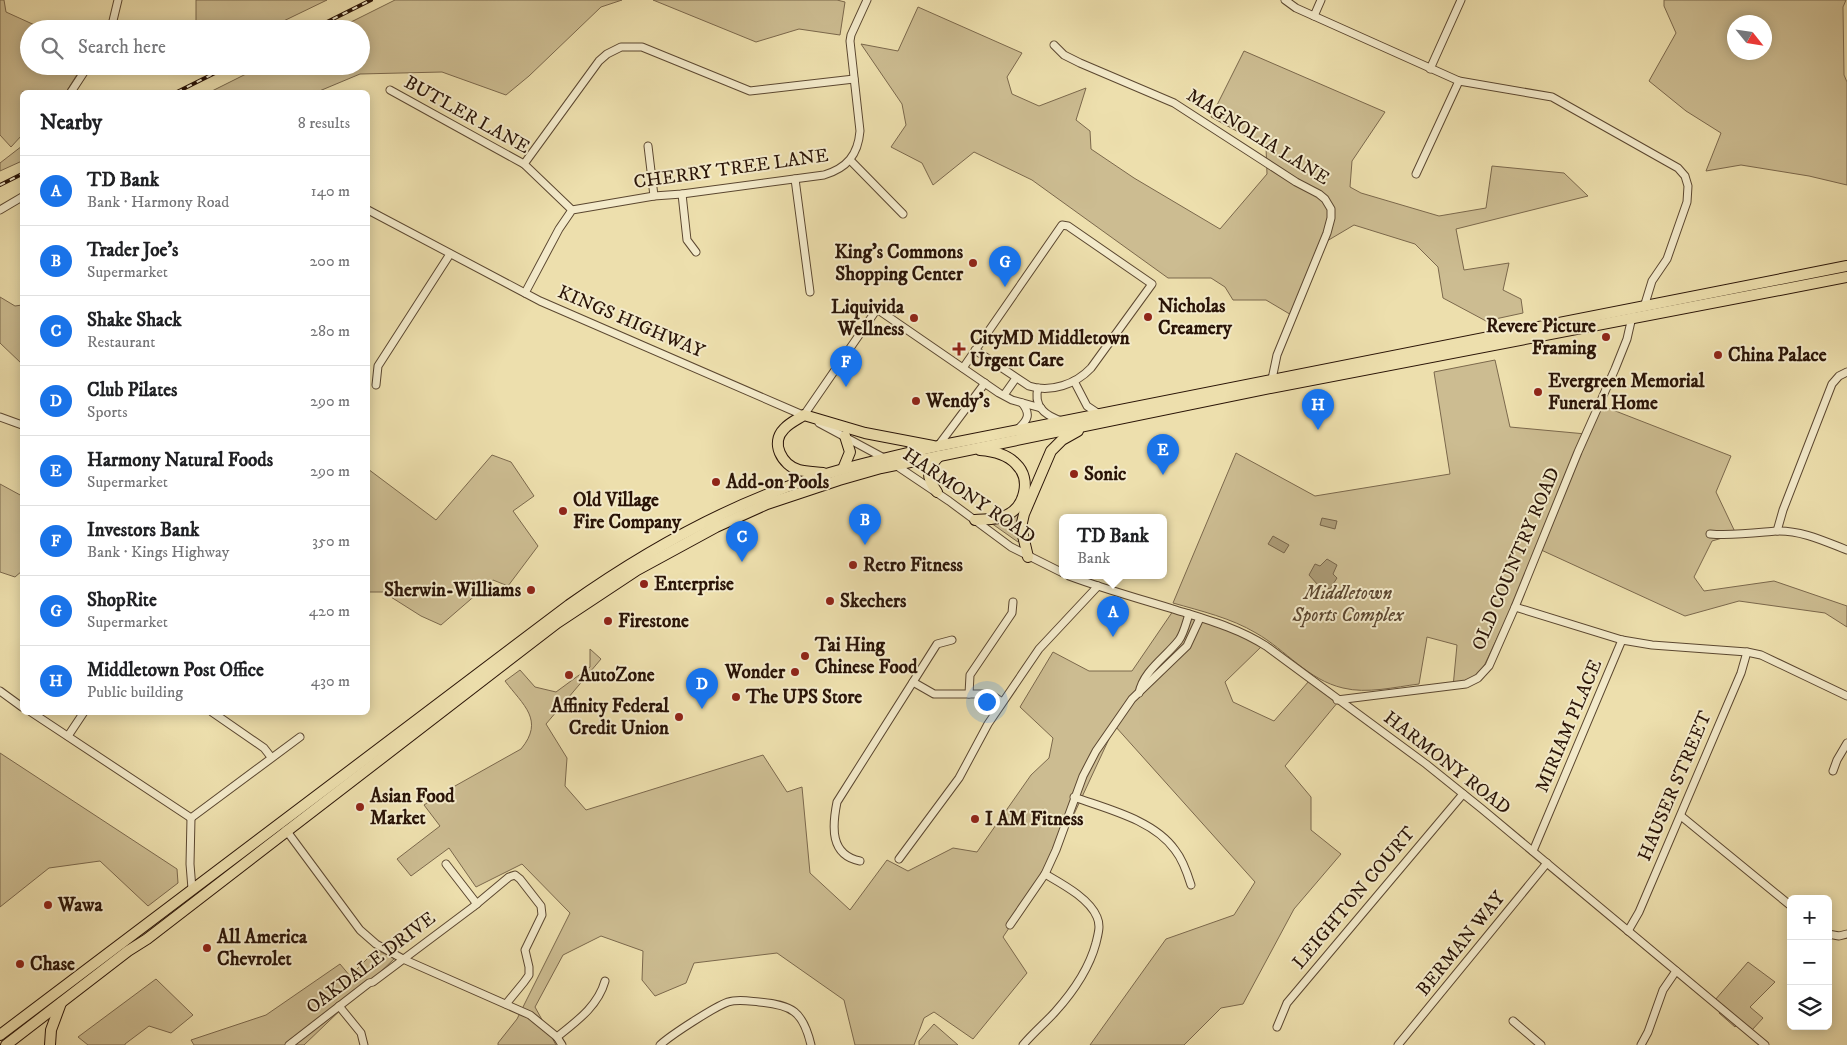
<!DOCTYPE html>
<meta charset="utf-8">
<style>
:root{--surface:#fff;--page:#f6f6f6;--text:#202124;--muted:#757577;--line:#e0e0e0;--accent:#1a73e8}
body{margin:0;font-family:"IM FELL DW Pica",serif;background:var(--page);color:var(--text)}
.controls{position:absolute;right:15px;bottom:15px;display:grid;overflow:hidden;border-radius:8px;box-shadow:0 2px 12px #0003}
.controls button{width:45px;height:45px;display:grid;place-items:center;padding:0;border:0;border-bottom:1px solid var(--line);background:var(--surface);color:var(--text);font:25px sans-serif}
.compass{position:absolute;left:1727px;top:15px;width:45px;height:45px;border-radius:50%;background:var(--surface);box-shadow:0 2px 12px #0003;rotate:120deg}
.you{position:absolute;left:986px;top:701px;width:18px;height:18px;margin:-12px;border:4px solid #fff;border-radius:50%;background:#1a73e8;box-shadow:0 0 0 8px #1a73e833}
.badge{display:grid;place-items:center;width:32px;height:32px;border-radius:50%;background:var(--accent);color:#fff;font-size:16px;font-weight:700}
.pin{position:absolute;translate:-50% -41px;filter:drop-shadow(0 1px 2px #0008)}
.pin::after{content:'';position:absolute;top:26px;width:18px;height:15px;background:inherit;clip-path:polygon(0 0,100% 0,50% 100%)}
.popup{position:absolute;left:1059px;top:514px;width:108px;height:65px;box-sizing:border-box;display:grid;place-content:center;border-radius:8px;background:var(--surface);filter:drop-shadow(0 1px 4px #0005);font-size:16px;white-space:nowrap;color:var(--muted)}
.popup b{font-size:19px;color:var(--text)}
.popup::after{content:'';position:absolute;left:50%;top:100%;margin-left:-10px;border:10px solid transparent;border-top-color:var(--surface)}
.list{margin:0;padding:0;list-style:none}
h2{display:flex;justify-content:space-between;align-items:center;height:65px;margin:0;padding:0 20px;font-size:21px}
h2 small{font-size:16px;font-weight:400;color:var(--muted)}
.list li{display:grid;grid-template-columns:32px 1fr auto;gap:15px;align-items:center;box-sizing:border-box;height:70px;padding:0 20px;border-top:1px solid var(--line)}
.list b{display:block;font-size:19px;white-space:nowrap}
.list p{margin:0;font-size:16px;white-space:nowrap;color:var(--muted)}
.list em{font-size:16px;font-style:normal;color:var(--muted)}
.icon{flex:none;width:28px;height:28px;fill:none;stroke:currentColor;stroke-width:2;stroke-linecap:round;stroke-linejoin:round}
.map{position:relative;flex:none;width:1847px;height:1045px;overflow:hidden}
.search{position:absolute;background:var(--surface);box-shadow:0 2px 12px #0003;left:20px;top:20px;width:350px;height:55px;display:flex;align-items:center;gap:12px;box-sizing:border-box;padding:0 18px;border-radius:28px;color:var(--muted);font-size:19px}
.panel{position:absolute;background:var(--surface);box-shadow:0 2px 12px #0003;left:20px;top:90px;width:350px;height:625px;border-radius:8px}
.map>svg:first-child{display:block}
</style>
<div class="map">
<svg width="1847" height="1045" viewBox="0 0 1847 1045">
<rect width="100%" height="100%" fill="#eddfad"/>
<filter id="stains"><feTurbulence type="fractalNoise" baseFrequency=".004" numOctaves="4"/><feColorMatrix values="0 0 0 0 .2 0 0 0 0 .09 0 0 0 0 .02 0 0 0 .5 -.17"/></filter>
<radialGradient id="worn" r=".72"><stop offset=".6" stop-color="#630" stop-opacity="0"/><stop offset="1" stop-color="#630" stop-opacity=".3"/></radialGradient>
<g fill="#ccbc91" stroke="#7b684c" fill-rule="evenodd">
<path d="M0,0H4L6,12L39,27L29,29V66H69L78,73L66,92H22V135L11,147L0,135Z"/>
<path d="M196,0H327L267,29H196Z"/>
<path d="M395,0H622L601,7L529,76L506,95L442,72L360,74L317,92H210L262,66H361V29H337Z"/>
<path d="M653,0H837L845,2L840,35L799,29L756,42Z"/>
<path d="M1664,0H1846L1843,7L1844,75L1847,82V185L1809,176L1741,165L1706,171L1721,133L1686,111L1649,81L1676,33L1664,6ZM1734,22H1764V52H1734Z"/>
<path d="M918,7L1022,53L1007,77L1012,94L1039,106L1086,88L1076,120L1090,131L1091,149L1134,178L1220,229L1267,174L1266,147L1211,117L1244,51L1385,112L1352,161L1350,187L1361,193L1439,216L1486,208L1492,166L1564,173L1588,196L1456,229L1464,270L1509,263L1503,290L1521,299L1523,313L1486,321L1443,298L1438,267L1415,244L1354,225L1327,241L1293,316L1266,300H1233L1225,287L1211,278H1168L1032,180L974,152L933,185L922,163L891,147L906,125L902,104L861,44L898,51Z"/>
<path d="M22,146V161L0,171V163Z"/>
<path d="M0,297L15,306L22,305V364L0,343Z"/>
<path d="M1495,360L1510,427L1586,434L1600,405L1731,456L1716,492L1736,534L1712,541L1694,577L1704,591L1774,581L1847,606V627L1825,613L1739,601L1685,616L1539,549L1477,681L1453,687L1457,645L1427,637L1419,684C1395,687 1367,694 1343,688C1308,680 1286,650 1256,633C1231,618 1201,611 1173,603L1236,453L1315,496L1450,474L1434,372Z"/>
<path d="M492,455L511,462L534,496L513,511L538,546L508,586L493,580L441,625L421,616L383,592H368V469L436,520Z"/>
<path d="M0,484L22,496V571L15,577L0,572Z"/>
<path d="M1023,507L1020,540L1018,542L991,523L1007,521Z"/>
<path d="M1173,611L1248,636L1262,646L1225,682L1233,702L1274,721L1309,681L1338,702L1285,766L1311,797V830L1341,854L1294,909L1243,1004L1221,1008L1184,1045H1090L1166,939L1234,915L1255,882L1115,726L1048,870L1003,937L1027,973L973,1039L934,1012L924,1018L914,1045H855L844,1000L777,953L694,963L686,983L655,996L642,980L643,951L601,936L563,955L535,1007L556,1045H498V1043L517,1019L570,913L522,864L476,887L449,848L411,876L397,859L440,826L424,805L430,801L435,802L455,786L521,749C545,720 523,705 505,681L520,670L535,687L556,692L590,667V649L601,659L546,724L567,758L565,786L586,810L763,755L787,792L802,787L810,873L850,910L887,860L908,871L953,848L977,852L1031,775L1049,758L1053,738L1020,707L1053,652L1089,671H1132Z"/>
<path d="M0,753L177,869L178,883L148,906L100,861L49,868L0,907Z"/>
<path d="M376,950L395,958L304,1045H194L191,1040L266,1015L340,964L350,976Z"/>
<path d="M1748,962L1775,982L1750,1007L1763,1018L1752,1030L1740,1021L1735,1027L1719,1013L1723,1007L1715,1000Z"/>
<path d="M156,979L193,1015L171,1033L149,1026L125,1044V1045H88L78,1037Z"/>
<path d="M934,1024L958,1045H919V1041Z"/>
</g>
<g fill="#ab9a75" stroke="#776449">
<path d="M1322,518L1337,521L1335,529L1320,525Z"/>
<path d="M1273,536L1289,545L1284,553L1268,544Z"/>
<path d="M1327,559L1337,565L1333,574L1337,578L1330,589L1318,585L1309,575L1315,564L1320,566Z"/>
</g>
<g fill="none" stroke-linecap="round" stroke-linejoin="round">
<defs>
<g id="minor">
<path d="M1285,0L1296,8L1459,81L1552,97L1678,168L1685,176L1688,186L1687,202L1667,259L1652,281L1644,307"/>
<path d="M1314,16L1321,0"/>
<path d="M111,29L118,0"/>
<path d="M1054,45L1064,55L1080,63L1174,103L1296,182L1319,194L1325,199L1331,209V218L1327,233L1277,355L1272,379"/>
<path d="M1430,69L1461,0"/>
<path d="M390,90L524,164L572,210"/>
<path d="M71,92L88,66"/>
<path d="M648,146L654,196"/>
<path d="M851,161L903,214"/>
<path d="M524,164L599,61L607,54L621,47H642L750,91L854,79"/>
<path d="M1416,174L1459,81"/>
<path d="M795,179L810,292"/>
<path d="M682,194L687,240L696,252"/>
<path d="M0,210L22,197"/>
<path d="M368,210L540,301L805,416"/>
<path d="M525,293L559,229L572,210L654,196L682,194L824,175C847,168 858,155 860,131L850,41L851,35L867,0"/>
<path d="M963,368L1062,225L1068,226L1152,284L1091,368C1076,384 1051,393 1029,386L975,350"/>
<path d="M1074,381L1087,406L1099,414"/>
<path d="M376,385L378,366L450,254"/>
<path d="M1038,388C1033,407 1046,416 1062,421"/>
<path d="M1004,395L1016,378"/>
<path d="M804,415L877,309L999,393L1012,400L1041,408"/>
<path d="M0,417L22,425"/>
<path d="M819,423L884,458"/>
<path d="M1018,429C1028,420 1031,414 1022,403"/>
<path d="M938,446L985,383"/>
<path d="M894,464L949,501L1011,547L1063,573"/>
<path d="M1777,531L1783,510L1832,384L1839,376L1847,372"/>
<path d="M1710,534C1732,536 1754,533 1776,531C1801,530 1824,541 1847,550"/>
<path d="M1069,576C1104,589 1140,599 1176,610C1208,620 1238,628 1266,646L1426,764L1482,809L1765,1045"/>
<path d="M1515,607L1622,640L1652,645L1747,652L1761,655L1847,696"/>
<path d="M913,682L934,694H985L993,696L1002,702"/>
<path d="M0,691L22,707"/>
<path d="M1139,693C1143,671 1166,657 1179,640C1184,633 1186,623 1189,614"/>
<path d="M969,694L970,675L1012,613L1013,602"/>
<path d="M1337,700L1466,684L1478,678L1489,666L1515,607L1578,452L1615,369L1627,339L1632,317"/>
<path d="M31,712L191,818"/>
<path d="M212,712L264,748L271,757"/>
<path d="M68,736L84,712"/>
<path d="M1833,771L1837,760L1847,743"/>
<path d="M1074,797C1107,809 1154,820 1175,850C1183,860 1187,872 1191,885"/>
<path d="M1681,816L1791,906"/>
<path d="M191,818L300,737"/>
<path d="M191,818L190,864L192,889"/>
<path d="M286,830L360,930L376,944L403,959L530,1015L557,1037L562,1045"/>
<path d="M1533,851L1622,640"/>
<path d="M899,859L959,778L988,724L1039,649L1098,586"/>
<path d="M860,861C830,855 832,827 837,802L937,644L952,640"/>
<path d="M446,864L477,904"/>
<path d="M1010,925L1045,874L1056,850L1083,776L1096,751L1132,699L1187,646L1200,618"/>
<path d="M1628,931L1639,912L1741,673L1747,652"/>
<path d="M1828,934L1839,936L1847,934"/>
<path d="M339,1006L361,1033L364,1045"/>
<path d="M1513,1021L1541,1045"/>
<path d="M1277,1027L1287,1003L1463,794"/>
<path d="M557,1037C577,1021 598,1006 605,981"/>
<path d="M289,1045L369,983L373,982L473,907L509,877L515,875L520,879L541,906L542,915L525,950L529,967V975L524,982L506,1004"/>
<path d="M660,1045C671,1035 714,1007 728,1002C738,999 748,1001 759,1002C792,1005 803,1011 811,1045"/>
<path d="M1023,1045C1033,1033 1045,1023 1055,1012C1073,992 1089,969 1096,943C1098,934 1101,926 1097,917C1089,898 1062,884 1045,874"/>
<path d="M1398,1045L1547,863"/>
<path d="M1641,1045L1648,1032L1663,990L1676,971"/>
</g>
<g id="highway">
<path d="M843,469L850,452L845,436"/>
<path d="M823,473C815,472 806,472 799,470C782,465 770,443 784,429C789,423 798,419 804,415L865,433L933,446"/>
<path d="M937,492C926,477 926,470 939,456"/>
<path d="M975,520C985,519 996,520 1005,516C1025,508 1032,479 1016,464C1007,454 993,451 980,450"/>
<path d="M1028,557L1021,527L1024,514L1051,451L1062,440L1078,431"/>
<path d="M0,1035L569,605C644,552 723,507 810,479C852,465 895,456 938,446L1847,266"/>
<path d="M6,1045L128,951L147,939L557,623L637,570L716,527L767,504L839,480L881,468L1255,391L1847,277"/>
<path d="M50,1045L51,1030L61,1003"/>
</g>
</defs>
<use href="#minor" stroke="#5b4730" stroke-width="9"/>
<use href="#highway" stroke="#2a1407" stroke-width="12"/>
<use href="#minor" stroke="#f3eaca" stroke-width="7"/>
<use href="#highway" stroke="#eddfad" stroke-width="10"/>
<defs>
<g id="rail">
<path d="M313,29L371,0"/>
<path d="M177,92L229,66"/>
<path d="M0,185L22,174"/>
</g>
</defs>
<use href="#rail" stroke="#2a1407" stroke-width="4"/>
<use href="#rail" stroke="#f3eaca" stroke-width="2" stroke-dasharray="5.5" stroke-linecap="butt"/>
</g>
<g fill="#8f2418" stroke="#f3eaca" stroke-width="2">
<circle cx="973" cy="263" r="5"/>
<circle cx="1148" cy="317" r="5"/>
<circle cx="914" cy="318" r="5"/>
<circle cx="1606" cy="337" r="5"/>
<path d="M956.5 341.5h5v5h5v5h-5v5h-5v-5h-5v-5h5z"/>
<circle cx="1718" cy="355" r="5"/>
<circle cx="1538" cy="392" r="5"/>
<circle cx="916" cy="401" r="5"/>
<circle cx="1074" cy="474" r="5"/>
<circle cx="716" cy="482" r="5"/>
<circle cx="563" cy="511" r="5"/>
<circle cx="853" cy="565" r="5"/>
<circle cx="644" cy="584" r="5"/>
<circle cx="531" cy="590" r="5"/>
<circle cx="830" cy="601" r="5"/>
<circle cx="608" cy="621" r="5"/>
<circle cx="805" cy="656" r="5"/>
<circle cx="795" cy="672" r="5"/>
<circle cx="569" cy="675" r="5"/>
<circle cx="736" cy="697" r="5"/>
<circle cx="679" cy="717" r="5"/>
<circle cx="360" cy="807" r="5"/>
<circle cx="975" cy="819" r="5"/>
<circle cx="48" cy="905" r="5"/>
<circle cx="207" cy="948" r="5"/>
<circle cx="20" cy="964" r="5"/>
</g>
<g text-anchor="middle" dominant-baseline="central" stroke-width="4" stroke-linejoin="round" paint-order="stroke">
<g font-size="19" fill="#2a1407" stroke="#f3eaca">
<text transform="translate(467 115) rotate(29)">BUTLER LANE</text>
<text transform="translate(1258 137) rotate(32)">MAGNOLIA LANE</text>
<text transform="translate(731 169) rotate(-8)">CHERRY TREE LANE</text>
<text transform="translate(631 322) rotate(23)">KINGS HIGHWAY</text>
<text transform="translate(969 496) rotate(34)">HARMONY ROAD</text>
<text transform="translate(1516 559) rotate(-67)">OLD COUNTRY ROAD</text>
<text transform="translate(1569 726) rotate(-67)">MIRIAM PLACE</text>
<text transform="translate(1447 763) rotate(38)">HARMONY ROAD</text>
<text transform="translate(1675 786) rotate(-67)">HAUSER STREET</text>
<text transform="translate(1354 898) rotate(-50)">LEIGHTON COURT</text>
<text transform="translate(1461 944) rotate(-51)">BERMAN WAY</text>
<text transform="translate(371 963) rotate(-37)">OAKDALE DRIVE</text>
</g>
<g font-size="19" font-weight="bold" fill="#2a1407" stroke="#f3eaca" text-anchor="start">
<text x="963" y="252" text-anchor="end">King's Commons<tspan x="963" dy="22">Shopping Center</tspan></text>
<text x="1158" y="306">Nicholas<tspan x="1158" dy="22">Creamery</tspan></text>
<text x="904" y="307" text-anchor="end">Liquivida<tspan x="904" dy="22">Wellness</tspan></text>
<text x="1596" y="326" text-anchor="end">Revere Picture<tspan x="1596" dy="22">Framing</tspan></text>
<text x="970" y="338">CityMD Middletown<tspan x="970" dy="22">Urgent Care</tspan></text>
<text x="1728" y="355">China Palace</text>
<text x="1548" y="381">Evergreen Memorial<tspan x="1548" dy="22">Funeral Home</tspan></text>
<text x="926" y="401">Wendy's</text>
<text x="1084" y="474">Sonic</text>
<text x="726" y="482">Add-on Pools</text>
<text x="573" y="500">Old Village<tspan x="573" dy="22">Fire Company</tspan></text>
<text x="863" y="565">Retro Fitness</text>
<text x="654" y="584">Enterprise</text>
<text x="521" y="590" text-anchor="end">Sherwin-Williams</text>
<text x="840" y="601">Skechers</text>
<text x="618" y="621">Firestone</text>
<text x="815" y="645">Tai Hing<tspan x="815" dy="22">Chinese Food</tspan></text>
<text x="785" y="672" text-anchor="end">Wonder</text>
<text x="579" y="675">AutoZone</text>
<text x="746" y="697">The UPS Store</text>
<text x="669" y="706" text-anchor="end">Affinity Federal<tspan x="669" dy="22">Credit Union</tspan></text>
<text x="370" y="796">Asian Food<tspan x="370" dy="22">Market</tspan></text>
<text x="985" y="819">I AM Fitness</text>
<text x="58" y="905">Wawa</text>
<text x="217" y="937">All America<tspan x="217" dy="22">Chevrolet</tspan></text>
<text x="30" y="964">Chase</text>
</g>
<g font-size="19" font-style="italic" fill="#5b4630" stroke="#f3eaca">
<text x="1348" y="593">Middletown<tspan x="1348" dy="22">Sports Complex</tspan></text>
</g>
</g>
<rect width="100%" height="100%" filter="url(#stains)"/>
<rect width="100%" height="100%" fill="url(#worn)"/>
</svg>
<div class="controls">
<button>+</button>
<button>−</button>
<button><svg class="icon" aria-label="layers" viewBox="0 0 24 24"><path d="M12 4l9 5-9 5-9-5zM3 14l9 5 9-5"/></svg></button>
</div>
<svg class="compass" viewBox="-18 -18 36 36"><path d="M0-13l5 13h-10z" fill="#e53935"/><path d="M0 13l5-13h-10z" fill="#757577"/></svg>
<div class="you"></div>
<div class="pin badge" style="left:1113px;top:637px">A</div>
<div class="popup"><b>TD Bank</b>Bank</div>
<div class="pin badge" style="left:865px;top:545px">B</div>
<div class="pin badge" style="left:742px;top:562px">C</div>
<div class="pin badge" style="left:702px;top:709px">D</div>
<div class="pin badge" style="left:1163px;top:475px">E</div>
<div class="pin badge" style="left:846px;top:387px">F</div>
<div class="pin badge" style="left:1005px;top:287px">G</div>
<div class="pin badge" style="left:1318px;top:430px">H</div>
<div class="search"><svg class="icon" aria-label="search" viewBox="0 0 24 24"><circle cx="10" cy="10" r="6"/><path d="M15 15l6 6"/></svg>Search here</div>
<section class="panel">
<h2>Nearby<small>8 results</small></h2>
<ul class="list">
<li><span class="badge">A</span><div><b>TD Bank</b><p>Bank · Harmony Road</p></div><em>140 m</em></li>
<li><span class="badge">B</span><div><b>Trader Joe's</b><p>Supermarket</p></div><em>200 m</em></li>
<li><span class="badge">C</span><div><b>Shake Shack</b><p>Restaurant</p></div><em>280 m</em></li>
<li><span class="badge">D</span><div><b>Club Pilates</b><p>Sports</p></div><em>290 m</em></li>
<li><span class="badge">E</span><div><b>Harmony Natural Foods</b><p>Supermarket</p></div><em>290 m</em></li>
<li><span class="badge">F</span><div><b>Investors Bank</b><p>Bank · Kings Highway</p></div><em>350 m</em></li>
<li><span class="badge">G</span><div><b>ShopRite</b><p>Supermarket</p></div><em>420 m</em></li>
<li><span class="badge">H</span><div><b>Middletown Post Office</b><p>Public building</p></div><em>430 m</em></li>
</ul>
</section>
</div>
